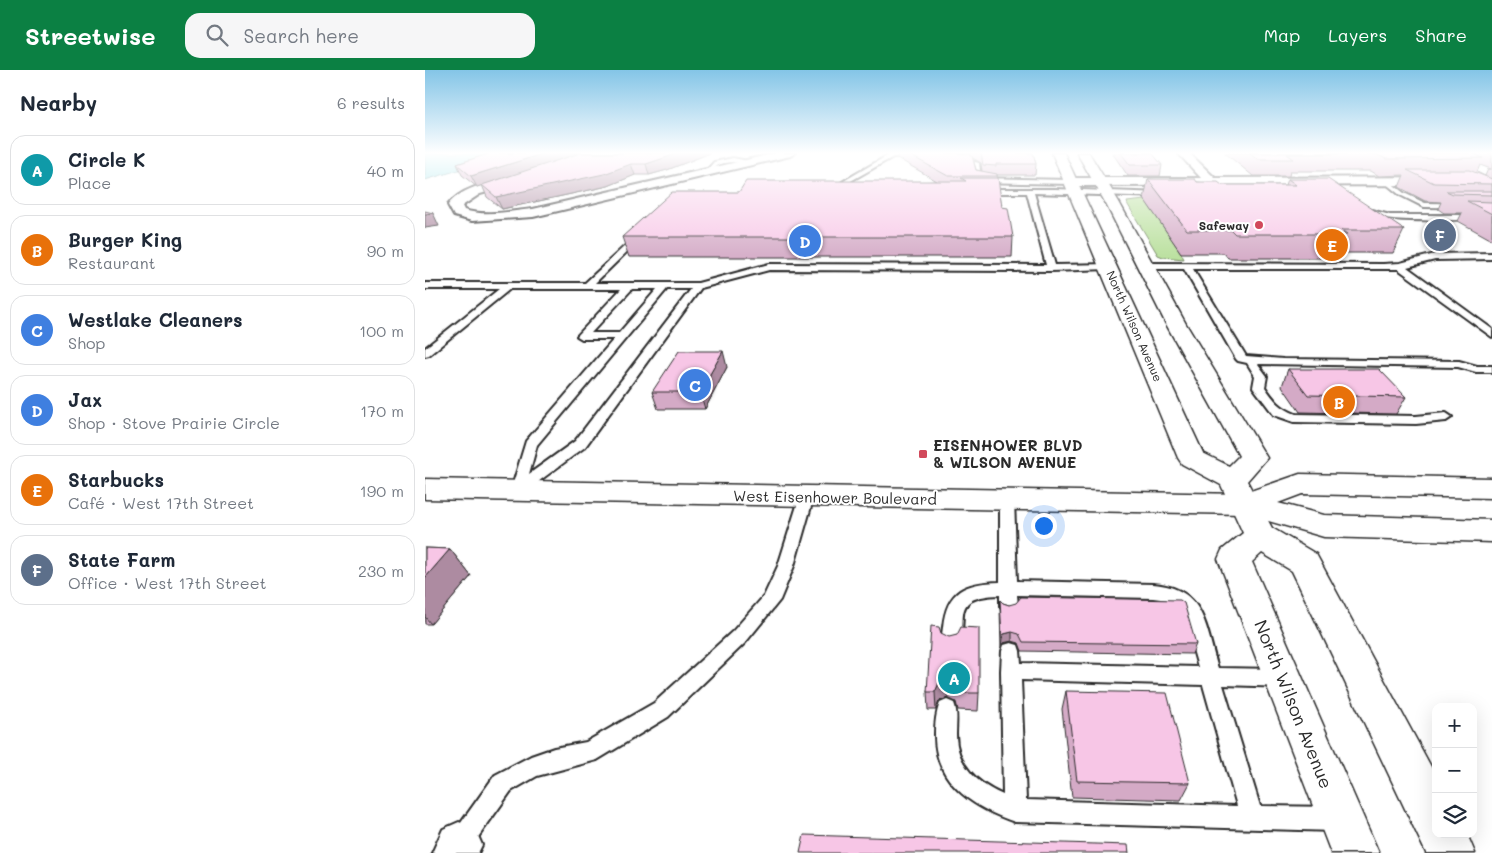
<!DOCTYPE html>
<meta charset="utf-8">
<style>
:root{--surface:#fff;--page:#f6f6f7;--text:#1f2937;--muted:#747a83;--line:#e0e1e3;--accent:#0b8043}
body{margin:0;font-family:Mali,sans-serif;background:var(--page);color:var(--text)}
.controls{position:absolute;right:15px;bottom:15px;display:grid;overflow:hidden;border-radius:10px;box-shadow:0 5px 20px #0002}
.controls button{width:45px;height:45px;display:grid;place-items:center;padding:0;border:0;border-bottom:1px solid var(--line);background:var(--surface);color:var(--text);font:25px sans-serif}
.you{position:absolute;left:618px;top:455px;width:18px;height:18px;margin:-12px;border:4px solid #fff;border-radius:50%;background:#1a73e8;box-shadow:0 0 0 8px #1a73e833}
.badge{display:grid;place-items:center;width:32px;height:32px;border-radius:50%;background:var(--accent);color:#fff;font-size:16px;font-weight:700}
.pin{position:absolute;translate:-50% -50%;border:2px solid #fff;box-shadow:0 1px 5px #0006}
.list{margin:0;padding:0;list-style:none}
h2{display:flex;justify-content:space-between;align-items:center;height:65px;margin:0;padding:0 20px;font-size:21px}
h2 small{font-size:16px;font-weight:400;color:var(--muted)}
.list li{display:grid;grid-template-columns:32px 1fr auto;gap:15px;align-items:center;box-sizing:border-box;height:70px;margin:0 10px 10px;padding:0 10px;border:1px solid var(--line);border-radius:15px}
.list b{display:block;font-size:19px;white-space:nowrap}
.list p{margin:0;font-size:16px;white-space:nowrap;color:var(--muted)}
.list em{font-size:16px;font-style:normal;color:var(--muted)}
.icon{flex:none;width:28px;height:28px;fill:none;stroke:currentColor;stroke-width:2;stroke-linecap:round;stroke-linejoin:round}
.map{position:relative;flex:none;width:1067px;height:783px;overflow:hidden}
header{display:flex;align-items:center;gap:30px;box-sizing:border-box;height:70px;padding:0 25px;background:var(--accent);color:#fff}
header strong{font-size:24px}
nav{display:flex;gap:28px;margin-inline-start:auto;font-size:18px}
.search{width:350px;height:45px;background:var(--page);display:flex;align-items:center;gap:12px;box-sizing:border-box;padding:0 18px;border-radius:15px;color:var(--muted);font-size:19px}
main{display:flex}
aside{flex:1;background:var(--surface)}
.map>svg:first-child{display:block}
</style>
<header>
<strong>Streetwise</strong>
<div class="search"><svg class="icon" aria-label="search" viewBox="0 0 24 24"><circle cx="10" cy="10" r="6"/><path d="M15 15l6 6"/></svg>Search here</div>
<nav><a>Map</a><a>Layers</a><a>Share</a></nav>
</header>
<main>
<aside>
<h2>Nearby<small>6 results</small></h2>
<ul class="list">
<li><span class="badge" style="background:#0f9aa8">A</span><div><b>Circle K</b><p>Place</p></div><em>40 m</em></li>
<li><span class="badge" style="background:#e8710a">B</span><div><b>Burger King</b><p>Restaurant</p></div><em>90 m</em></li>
<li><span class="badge" style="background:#3f7fe0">C</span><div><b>Westlake Cleaners</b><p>Shop</p></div><em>100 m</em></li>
<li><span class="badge" style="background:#3f7fe0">D</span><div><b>Jax</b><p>Shop · Stove Prairie Circle</p></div><em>170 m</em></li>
<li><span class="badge" style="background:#e8710a">E</span><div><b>Starbucks</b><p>Café · West 17th Street</p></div><em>190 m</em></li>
<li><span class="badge" style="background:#5c6f8a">F</span><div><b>State Farm</b><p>Office · West 17th Street</p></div><em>230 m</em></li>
</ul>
</aside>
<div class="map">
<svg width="1067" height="783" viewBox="0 0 1067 783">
<rect width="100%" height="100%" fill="#fff"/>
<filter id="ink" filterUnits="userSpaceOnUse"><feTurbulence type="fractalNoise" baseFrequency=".02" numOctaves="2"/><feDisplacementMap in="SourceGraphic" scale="10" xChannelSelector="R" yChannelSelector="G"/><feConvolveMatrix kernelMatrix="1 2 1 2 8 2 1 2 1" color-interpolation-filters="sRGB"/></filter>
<g filter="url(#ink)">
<path fill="#b8df9b" stroke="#728563" d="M720,130L756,183L759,189L738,187L733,185L703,135L702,132Z"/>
<path fill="#8edfe6" stroke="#66979b" d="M0,83H91L0,110Z"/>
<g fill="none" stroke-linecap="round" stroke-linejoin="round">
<defs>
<g id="lane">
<path d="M490,83L492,86L468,87L422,113L417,112L465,84Z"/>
<path d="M532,87L554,93L556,108L646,110L649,112L646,114L555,112L550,109L549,95L530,90Z"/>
<path d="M308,88L328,92L325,94C310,92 295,89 286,102L281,101L289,92Z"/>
<path d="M961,109L979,123L1000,133L1067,134V138L999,137L975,125L959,112L958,111Z"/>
<path d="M630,119L738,123L741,125L738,127L609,123L630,195L687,194L688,196L684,199L626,201L344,200L276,218L160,377L98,423H88L86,420L101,371L189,269H157L152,266L196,219H85L4,285L0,286V278L74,219H0V213H160L214,163L218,165L217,167L170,213H273L344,194L621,195L602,123H557L554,121L557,119ZM207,219H232L194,263H166ZM242,219H266L150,371L104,404L112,375Z"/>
<path d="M939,138L965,145H1067V149C1037,149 963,155 939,142Z"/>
<path d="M1067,183V189L1010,190L982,197L1067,259V267L973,199H768L821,286L858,289L1034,291L1052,296H1067V302H1051L1033,297L833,294L842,306L840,317C849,330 855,338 871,344L991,346L1021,343L1027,347L1021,351L991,354L869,352L849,345L828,317L830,306L822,293L813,291L811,289L759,199H719L715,196L719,193L958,194L975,193L1010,184Z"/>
<path d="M382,421L387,422L389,426L369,496L355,530L320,573L243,647L172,690L112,706L86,721L44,780L38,783L28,780L24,772L28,764L70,705L106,686L129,678L161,672L229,633L308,561L339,526L353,496L375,426L377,422Z"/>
<path d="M582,425L587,426L589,430L592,511L728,514C780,518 780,556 793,598L858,599L865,602L868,608L865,614L858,617L798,615L835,736L910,737L918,741L922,749L918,757L910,761L590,752C549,738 509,713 510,664C510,653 511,643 515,633L522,630L529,633C533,643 531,653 531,664C531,694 552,714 578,725L576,601L577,581L579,575L586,573L593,575L595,581L596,593L773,597L757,541L743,530L728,528L592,525L593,536L590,541L584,543L578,541L575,536V525C520,527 547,549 532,581L525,583L518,581C515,573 517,566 518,557C522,520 540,513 575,512V430L577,426ZM596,610L778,615L812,736L601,730Z"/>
</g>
<g id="street">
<path d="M351,83H370L365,86L108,147L47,151L29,146L23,135C38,115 70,112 93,106L97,107L99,110L97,113L55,124L37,136L39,140C61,147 86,141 108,139Z"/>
<path d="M753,83H764L790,108L1067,107V115L646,116L640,112L646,108H776Z"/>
<path d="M34,752L50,759L57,775L53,783H7L18,759Z"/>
</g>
<path id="secondary" d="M627,83H639L778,383L804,396L814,386L741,254L680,132L652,83H664L694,132L761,254L842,388L822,411L847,458L891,484L1011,706V764H1042L1050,783H1001L867,501L837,483L827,492L954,783H906L793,489L797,480L818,463L796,415L757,394L753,388Z"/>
<path id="highway" d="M875,404L1067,408V428L877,424L853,433L899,445L1067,450V472L899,467L819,444L0,429V409L817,424Z"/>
</defs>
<use href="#lane" stroke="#2b2b2b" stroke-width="4"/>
<use href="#street" stroke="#2b2b2b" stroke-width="4"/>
<use href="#secondary" stroke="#2b2b2b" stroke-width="3"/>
<use href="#highway" stroke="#2b2b2b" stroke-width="3"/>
<use href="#lane" fill="#fff" fill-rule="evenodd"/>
<use href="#street" fill="#fff" fill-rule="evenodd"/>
<use href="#secondary" fill="#fff" fill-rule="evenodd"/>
<use href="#highway" fill="#fff" fill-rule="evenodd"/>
</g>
<g fill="#d4aac6" stroke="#2b2b2b" fill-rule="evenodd">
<path d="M66,83H285L242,100L224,105H210L183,116L77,139L62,127L57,115L52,117L37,105L32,94Z"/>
<path d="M472,83H608L611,94L610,105H572L577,137L588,167L587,187H204L197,167L314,122L512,111L472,88ZM548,88L556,93L557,101L551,100Z"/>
<path d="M688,83H727L737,95L735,106H703L688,84Z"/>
<path d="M800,83H1067V170L1033,151L1037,143H1019L1013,139L1016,132L1000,131L974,117L979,105L954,106L946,101H865L864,106H828ZM1055,95L1066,99H1063L1060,106L1052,102Z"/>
<path d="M723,109L772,112L797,115H861L863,109L979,160L968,183H914L912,188H803L799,183H756L719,129Z"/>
<path d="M302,297L280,339H233L227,322Z"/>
<path d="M863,299L981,327L971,344L875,342L857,316Z"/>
<path d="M0,478L25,479L46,506L6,554H0Z"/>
<path d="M575,530L578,533L584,535L771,574L767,584L597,581L594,573L587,571L578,573L576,578L575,539Z"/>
<path d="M516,563L554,623L553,641L533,640L531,632L523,628L514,631L511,640H503L502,622Z"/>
<path d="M641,621L765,713L756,730L647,727L637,639Z"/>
</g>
<g fill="#ad8ba1" stroke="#2b2b2b">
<path d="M120,83H157L52,117L46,106Z"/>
<path d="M254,83H285L242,100L224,105L221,94Z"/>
<path d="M206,94L210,105L183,116L77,139L71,127Z"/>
<path d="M8,143L14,156L0,158V144Z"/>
<path d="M298,281L302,297L280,339L275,322Z"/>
<path d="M25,479L46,506L6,554L0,547V508Z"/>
<path d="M587,562V571L578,573L576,578L577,568L579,564Z"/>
<path d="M522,610L523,628L514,631L511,640L510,622L514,613Z"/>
</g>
<g fill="#f7c6e6" stroke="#2b2b2b">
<path d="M66,83H120L46,106L32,94Z"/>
<path d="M155,83H254L221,94H206L179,104L71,127L57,115Z"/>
<path d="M481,83H532L544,84L547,86L551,100L572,104V106H523Z"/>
<path d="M556,83H608L611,94H571V96L558,95Z"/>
<path d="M696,83H727L737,95H705Z"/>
<path d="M825,83H1047L1058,88L961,89L953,85L945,84H862L869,89H833Z"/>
<path d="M982,100H1044L1067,109V114L1009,113Z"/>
<path d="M536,108H573L577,137L583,138L588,167H197L247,122H314L321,111H541Z"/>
<path d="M723,109H770L772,112H793L797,115H871L863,109H903L979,160H916L922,164H810L806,160H762Z"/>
<path d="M1021,121H1067V125L1028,124Z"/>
<path d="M1042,131L1067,132V144Z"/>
<path d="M0,141L8,143L0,144Z"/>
<path d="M254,281H298L275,322H227Z"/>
<path d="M863,299H954L981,327L883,325Z"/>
<path d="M0,478L25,479L0,508Z"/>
<path d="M596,527L755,530L759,533L771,574L598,572L594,564L587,562L579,564L577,568L575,530L578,533L584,535L591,533Z"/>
<path d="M506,556L514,557L516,563L524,567L532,565L536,557L554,558V623H533L531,615L522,610L514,613L510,622H502Z"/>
<path d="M641,621L742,623L765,713L652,711Z"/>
<path d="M379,765L703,775L704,783H375Z"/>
</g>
</g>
<linearGradient id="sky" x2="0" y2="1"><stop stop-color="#84c5e7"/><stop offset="0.43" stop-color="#fff"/><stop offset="1" stop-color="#fff" stop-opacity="0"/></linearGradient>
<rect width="1067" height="193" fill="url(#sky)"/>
<g fill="#d1495b" stroke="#fff" stroke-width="2">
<circle cx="834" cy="155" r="5"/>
<rect x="493" y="379" width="10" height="10" rx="2.5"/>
</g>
<g text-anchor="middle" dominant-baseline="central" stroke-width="4" stroke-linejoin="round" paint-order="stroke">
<g font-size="12" font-weight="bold" fill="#2b2b2b" stroke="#fff" text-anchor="end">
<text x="824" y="155">Safeway</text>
</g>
<g font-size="12" fill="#2b2b2b" stroke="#fff">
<text transform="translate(710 256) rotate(66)">North Wilson Avenue</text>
</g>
<g font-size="15" font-weight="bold" fill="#2b2b2b" stroke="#fff" text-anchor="start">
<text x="508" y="375">EISENHOWER BLVD<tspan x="508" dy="17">&amp; WILSON AVENUE</tspan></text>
</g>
<g font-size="15" fill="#2b2b2b" stroke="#fff">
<text transform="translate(410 427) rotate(1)">West Eisenhower Boulevard</text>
</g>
<g font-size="18" fill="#2b2b2b" stroke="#fff">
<text transform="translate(869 634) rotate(68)">North Wilson Avenue</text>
</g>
</g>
</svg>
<div class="controls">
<button>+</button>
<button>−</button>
<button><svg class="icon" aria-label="layers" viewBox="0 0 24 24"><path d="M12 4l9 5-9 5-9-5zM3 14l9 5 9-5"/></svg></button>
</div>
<div class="you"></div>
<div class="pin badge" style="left:529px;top:608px;background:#0f9aa8">A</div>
<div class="pin badge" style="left:914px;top:332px;background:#e8710a">B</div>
<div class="pin badge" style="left:270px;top:315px;background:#3f7fe0">C</div>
<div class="pin badge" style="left:380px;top:171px;background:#3f7fe0">D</div>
<div class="pin badge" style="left:907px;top:175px;background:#e8710a">E</div>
<div class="pin badge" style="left:1015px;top:165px;background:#5c6f8a">F</div>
</div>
</main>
